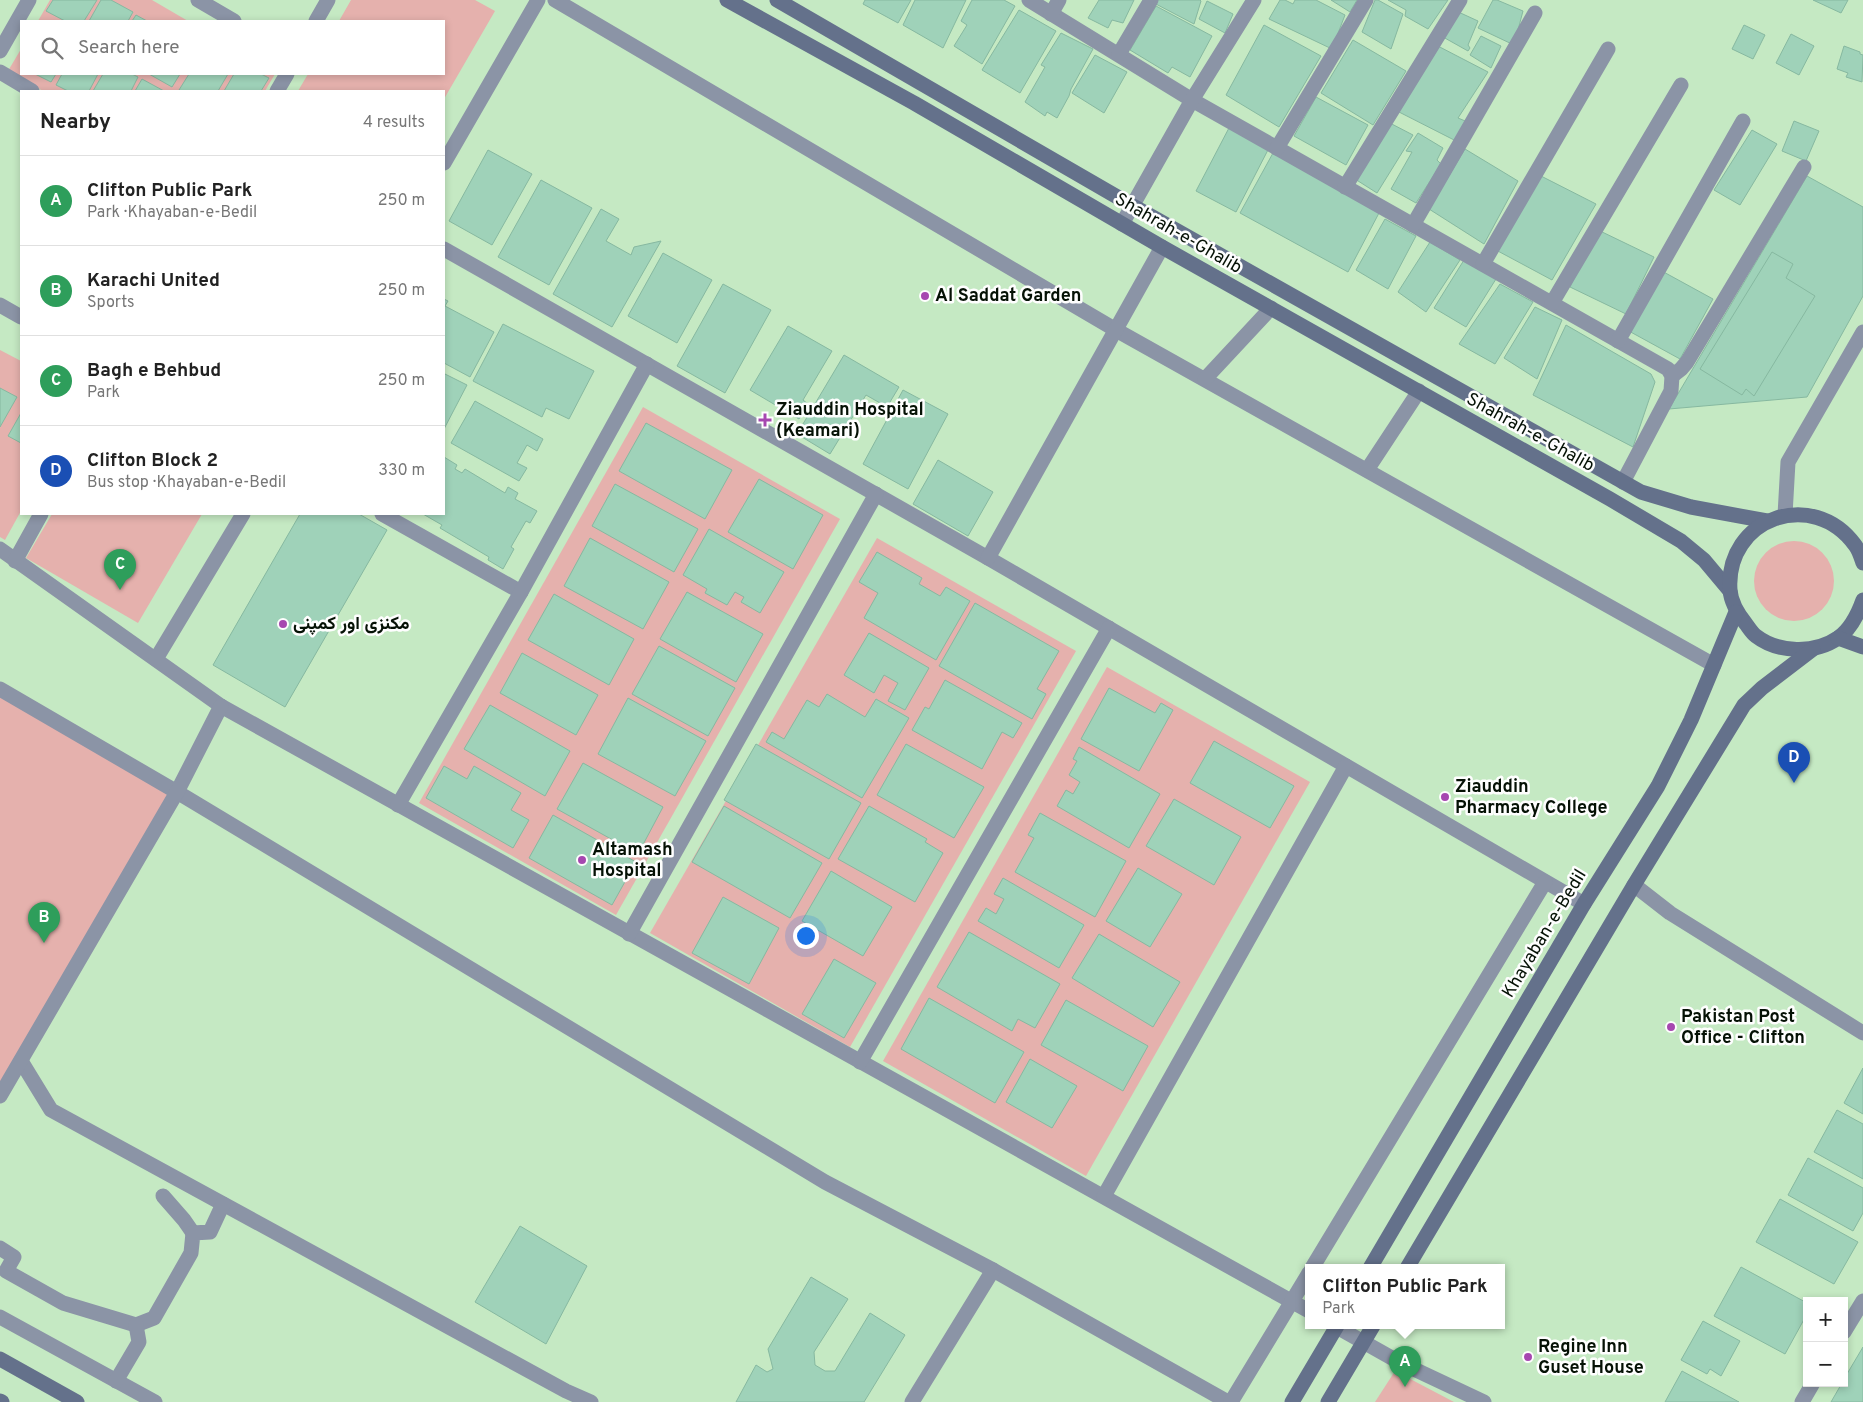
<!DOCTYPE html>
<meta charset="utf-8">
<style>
:root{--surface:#fff;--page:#f6f6f6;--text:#222;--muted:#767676;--line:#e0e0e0;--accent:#d93025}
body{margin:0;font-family:Overpass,Vazirmatn,sans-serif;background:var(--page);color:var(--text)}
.controls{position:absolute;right:15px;bottom:15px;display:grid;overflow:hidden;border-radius:0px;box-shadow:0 2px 8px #0003}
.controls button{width:45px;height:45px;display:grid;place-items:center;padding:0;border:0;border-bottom:1px solid var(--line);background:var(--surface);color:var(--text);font:25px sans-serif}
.you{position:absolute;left:805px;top:935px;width:18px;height:18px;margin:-12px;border:4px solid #fff;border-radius:50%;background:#1a73e8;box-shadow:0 0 0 8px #1a73e833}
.badge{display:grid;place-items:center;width:32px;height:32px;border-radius:50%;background:var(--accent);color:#fff;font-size:16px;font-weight:700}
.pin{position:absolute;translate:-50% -41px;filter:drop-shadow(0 1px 2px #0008)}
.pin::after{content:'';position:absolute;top:26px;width:18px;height:15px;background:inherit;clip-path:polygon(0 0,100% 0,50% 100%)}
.popup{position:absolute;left:1305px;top:1264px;width:200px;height:65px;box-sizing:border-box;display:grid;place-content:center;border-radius:0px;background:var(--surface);filter:drop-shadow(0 1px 4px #0005);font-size:16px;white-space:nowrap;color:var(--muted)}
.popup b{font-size:19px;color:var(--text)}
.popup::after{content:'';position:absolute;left:50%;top:100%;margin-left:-10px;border:10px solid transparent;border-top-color:var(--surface)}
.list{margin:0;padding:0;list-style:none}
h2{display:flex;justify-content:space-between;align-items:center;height:65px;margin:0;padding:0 20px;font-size:21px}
h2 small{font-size:16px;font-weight:400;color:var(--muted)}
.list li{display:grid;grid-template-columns:32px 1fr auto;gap:15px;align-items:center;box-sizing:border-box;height:90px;padding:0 20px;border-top:1px solid var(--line)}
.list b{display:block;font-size:19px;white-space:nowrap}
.list p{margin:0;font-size:16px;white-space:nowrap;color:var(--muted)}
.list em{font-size:16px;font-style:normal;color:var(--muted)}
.icon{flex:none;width:28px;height:28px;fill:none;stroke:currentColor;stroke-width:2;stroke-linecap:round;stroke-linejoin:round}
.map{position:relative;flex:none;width:1863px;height:1402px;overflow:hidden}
.search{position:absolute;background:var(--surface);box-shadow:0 2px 8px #0003;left:20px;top:20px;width:425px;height:55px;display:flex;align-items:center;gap:12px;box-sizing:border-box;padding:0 18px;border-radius:0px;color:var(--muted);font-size:19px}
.panel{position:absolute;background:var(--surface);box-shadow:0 2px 8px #0003;left:20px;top:90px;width:425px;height:425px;border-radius:0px}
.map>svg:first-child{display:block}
</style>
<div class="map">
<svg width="1863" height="1402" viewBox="0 0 1863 1402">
<rect width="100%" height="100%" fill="#c5e9c3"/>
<g fill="#e5b1ad">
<path d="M50,0H152L188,21H38Z"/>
<path d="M351,0H475L495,11L444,99V91H298L308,74H444V21H339Z"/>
<path d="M21,49V74H275L265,91H43L8,71Z"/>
<path d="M0,350L21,361V511L5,540L0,537Z"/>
<path d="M643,407L840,519L616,915L419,803Z"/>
<path d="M52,514H202L138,623L26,558Z"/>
<path d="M877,538L1076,651L850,1047L650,933Z"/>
<circle cx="1794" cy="581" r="40"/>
<path d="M1107,667L1310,782L1086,1176L883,1061Z"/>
<path d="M0,689L177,792L0,1095Z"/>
<path d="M1395,1371L1454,1402H1375Z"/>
</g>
<g fill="#9fd2b9" stroke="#86b8a0">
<path d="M53,0H97L84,21H65L46,11Z"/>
<path d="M101,0H111L133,12L128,21H89Z"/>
<path d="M865,0H911L898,23L863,4Z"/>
<path d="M915,0H966L943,48L903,25Z"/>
<path d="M972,0H1004L1015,6L982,64L954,46L967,25L961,21Z"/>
<path d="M1099,0H1134L1123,23L1112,20L1108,28L1088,18Z"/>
<path d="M1155,0H1200L1201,1L1194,24L1154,3Z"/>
<path d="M1280,0H1285L1293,4L1295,0H1316L1345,15L1332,49L1269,19Z"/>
<path d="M1331,0H1357L1350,12Z"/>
<path d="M1375,0H1378L1403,14L1391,49L1362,32Z"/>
<path d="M1388,0H1448L1428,29L1405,16L1406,10Z"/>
<path d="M1493,0H1497L1523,11L1514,45L1478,28Z"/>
<path d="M1813,0H1848L1841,13Z"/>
<path d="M1207,1L1233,14L1225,33L1199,19Z"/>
<path d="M1156,6L1212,36L1190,77L1172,67L1168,73L1130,50Z"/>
<path d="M1019,10L1056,31L1020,93L982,70Z"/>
<path d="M1454,10L1478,21L1468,45L1470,48L1468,51L1443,37Z"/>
<path d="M136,15L147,21H132Z"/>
<path d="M1264,25L1321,56L1279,127L1226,95Z"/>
<path d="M1744,25L1765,35L1753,59L1732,49Z"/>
<path d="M1061,33L1093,49L1071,89L1069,96L1057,118L1047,112L1045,116L1025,102L1045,67L1041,65Z"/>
<path d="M1791,34L1814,46L1799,75L1776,63Z"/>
<path d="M1481,36L1501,46L1491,68L1470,55Z"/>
<path d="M1353,40L1406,71L1373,125L1321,93Z"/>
<path d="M1434,44L1488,72L1458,118L1470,123L1458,142L1399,112Z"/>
<path d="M1844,46L1860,52V54L1863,55L1862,82L1846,77L1848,73L1837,69Z"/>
<path d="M1095,55L1127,72L1104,113L1072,93Z"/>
<path d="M35,74H56L51,82Z"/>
<path d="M62,74H98L89,91H68L56,85Z"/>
<path d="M103,74H132L138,77L131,91H93Z"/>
<path d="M149,74H180L172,87Z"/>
<path d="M189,74H228L218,91H182L179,90Z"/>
<path d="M234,74H261L269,78L261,91H224Z"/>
<path d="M142,79L164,91H135Z"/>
<path d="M1316,97L1368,125L1346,165L1294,136Z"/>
<path d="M1386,121L1413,135L1377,193L1355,179Z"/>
<path d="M1794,121L1819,131L1806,161L1782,151Z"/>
<path d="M1230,126L1270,146L1236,212L1196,191Z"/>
<path d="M1752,130L1777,144L1740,205L1714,190Z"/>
<path d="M1418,133L1443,148L1437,160L1441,164L1416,203L1391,189L1412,152L1406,151Z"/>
<path d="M1465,149L1518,181L1484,244L1429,209Z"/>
<path d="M488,150L532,174L492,245L449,221Z"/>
<path d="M1273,153L1379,213L1348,272L1240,213Z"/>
<path d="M1539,175L1596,204L1552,280L1496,250Z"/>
<path d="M1807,176L1863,207V296L1807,397L1669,409Z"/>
<path d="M541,180L592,208L549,285L498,257Z"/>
<path d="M601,209L619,219L606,241L631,255L634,247L661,241L612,327L553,294Z"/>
<path d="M1385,219L1416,236L1388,289L1356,270Z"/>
<path d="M1598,230L1654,257L1626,314L1570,287Z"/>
<path d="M1430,242L1460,260L1426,312L1398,292Z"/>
<path d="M1772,252L1793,264L1786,278L1815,296L1754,396L1746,389L1742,395L1700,369Z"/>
<path d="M663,253L712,280L677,343L628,316Z"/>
<path d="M1464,260L1496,279L1466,327L1434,308Z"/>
<path d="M1660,270L1713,299L1680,359L1627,330Z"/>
<path d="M723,284L771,310L725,393L677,366Z"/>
<path d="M1500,284L1533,302L1495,364L1459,344Z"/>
<path d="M444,299L448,301L445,306L494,332L470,377L444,363Z"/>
<path d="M1535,307L1562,320L1537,379L1504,358Z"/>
<path d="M503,324L594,371L569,419L546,408L542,417L473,381Z"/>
<path d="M1566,325L1651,374L1655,382L1633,447L1533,395Z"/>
<path d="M788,326L832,351L803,400L808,404L799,419L750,390Z"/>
<path d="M844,355L899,387L887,407L866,395L830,454L797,434Z"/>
<path d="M445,374L467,385L444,429V377Z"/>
<path d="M0,388L17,397L0,427Z"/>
<path d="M903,390L948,414L908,489L863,464Z"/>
<path d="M475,401L543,439L537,451L527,445L517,463L527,468L519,481L451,443Z"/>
<path d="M21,413V443L8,436Z"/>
<path d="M646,423L732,470L705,519L619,471Z"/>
<path d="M444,457L457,465L455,469L462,473L465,469L505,493L508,487L518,493L515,499L537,511L530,523L526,521L511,547L514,549L503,569L488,560L489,557L440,528L442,525L423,514H444Z"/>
<path d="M938,460L993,492L968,536L913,504Z"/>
<path d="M759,479L823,515L793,569L728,532Z"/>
<path d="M615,484L698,529L674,572L592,526Z"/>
<path d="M300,514H359L387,530L285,707L213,665Z"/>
<path d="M709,529L784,572L760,613L741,602L744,597L735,592L727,605L705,593L707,589L683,575Z"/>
<path d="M590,538L669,582L643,629L564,586Z"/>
<path d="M877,552L922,578L919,584L940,596L946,587L970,601L936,660L864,618L878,593L859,582Z"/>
<path d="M687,592L763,634L736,682L660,639Z"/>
<path d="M554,594L634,639L609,685L528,640Z"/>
<path d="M975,603L1059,651L1037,689L1046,694L1032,719L939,666Z"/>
<path d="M869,633L929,668L905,710L888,701L898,683L884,675L874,693L844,675Z"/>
<path d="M659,646L735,688L708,736L632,694Z"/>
<path d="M522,653L598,695L576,735L500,693Z"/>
<path d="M945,680L1022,723L1013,738L1002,732L982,769L912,730L925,707L929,709Z"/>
<path d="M1109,688L1155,713L1161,703L1173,710L1139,771L1081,739Z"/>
<path d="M827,694L865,717L876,699L909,718L862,798L766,742L772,732L784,739L807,700L819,707Z"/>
<path d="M628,698L706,741L675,796L598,754Z"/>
<path d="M490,705L570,751L545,796L464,749Z"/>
<path d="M1214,741L1294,786L1270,828L1190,783Z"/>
<path d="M756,744L861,803L829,859L724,800Z"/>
<path d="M906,744L984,787L954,838L877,795Z"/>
<path d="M1079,747L1160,794L1129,848L1057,806L1066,790L1073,794L1080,782L1069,775L1077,761L1073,759Z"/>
<path d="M583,763L663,807L638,854L557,809Z"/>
<path d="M444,766L467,779L474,766L521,793L511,810L529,820L513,848L426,798Z"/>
<path d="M1174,799L1241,837L1214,885L1146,846Z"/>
<path d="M724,806L822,863L790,918L692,862Z"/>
<path d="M869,806L927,839L925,842L943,853L915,902L838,859Z"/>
<path d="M1040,813L1126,861L1095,917L1015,872L1034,838L1028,835Z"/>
<path d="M553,815L636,862L612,905L529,858Z"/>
<path d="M1138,868L1182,894L1150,947L1106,921Z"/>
<path d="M831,871L892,907L863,956L802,921Z"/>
<path d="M1003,878L1084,925L1059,968L978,921L986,908L996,914L1004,899L994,894Z"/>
<path d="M723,897L779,928L749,984L692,953Z"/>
<path d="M969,932L1060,984L1035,1028L1018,1019L1012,1031L937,987Z"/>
<path d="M1099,934L1180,982L1153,1027L1072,978Z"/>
<path d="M834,959L876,983L844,1038L802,1014Z"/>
<path d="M929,998L1024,1052L995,1103L901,1049Z"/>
<path d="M1066,1000L1148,1046L1123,1091L1041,1045Z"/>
<path d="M1030,1059L1077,1086L1052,1128L1006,1102Z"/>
<path d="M1863,1068V1114L1844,1103Z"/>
<path d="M1837,1110L1863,1124V1179L1814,1152Z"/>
<path d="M1808,1158L1863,1188V1213L1853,1231L1788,1195Z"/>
<path d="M1780,1199L1858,1242L1834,1284L1756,1242Z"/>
<path d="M520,1226L587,1266L546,1344L475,1302Z"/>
<path d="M1741,1267L1807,1303V1314L1785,1354L1714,1316Z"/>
<path d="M811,1277L848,1299L814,1352L815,1365L825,1371H835L870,1313L905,1335L864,1402H736L756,1365L767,1372L773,1369L768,1349Z"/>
<path d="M1703,1321L1740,1341L1721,1376L1710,1369L1707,1374L1681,1360Z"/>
<path d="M1863,1347V1402H1831L1842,1383H1844V1379Z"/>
<path d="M1682,1371L1739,1402H1665Z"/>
</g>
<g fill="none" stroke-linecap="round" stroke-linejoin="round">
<g stroke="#8b94a6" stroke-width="15">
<path d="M198,0L234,21"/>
<path d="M555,0L1116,330L1714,665"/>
<path d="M1029,0L1192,100L1668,369L1672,376L1671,391L1623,482"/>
<path d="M1051,14L1059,0"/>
<path d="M316,21L328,0"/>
<path d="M0,51L29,0"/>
<path d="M1119,54L1151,0"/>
<path d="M0,72L32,91"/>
<path d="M277,91L287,74"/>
<path d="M1277,148L1366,0"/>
<path d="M444,163L538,0"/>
<path d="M1345,187L1460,0"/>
<path d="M1122,224L1192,100L1254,0"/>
<path d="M1413,225L1535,13"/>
<path d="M444,249L988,558L1584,904"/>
<path d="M1483,264L1608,49"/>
<path d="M1552,303L1681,85"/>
<path d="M0,305L21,317"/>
<path d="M1618,341L1743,121"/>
<path d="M1672,376L1681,369L1687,362L1804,167"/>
<path d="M1205,379L1271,308"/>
<path d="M1367,470L1419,391"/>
<path d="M382,514L521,592"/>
<path d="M1785,515L1788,462L1863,332"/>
<path d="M0,549L221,706L1309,1311"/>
<path d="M988,558L1162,247"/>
<path d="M15,561L41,514"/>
<path d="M156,659L243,514"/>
<path d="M0,689L177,792L825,1182L993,1270L1228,1402"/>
<path d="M398,805L521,592L647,364"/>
<path d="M1634,885L1670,913L1863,1033"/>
<path d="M629,934L876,494"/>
<path d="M21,1061L51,1110L566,1391L591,1402"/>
<path d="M860,1062L1109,628"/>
<path d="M0,1096L177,792L221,706"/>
<path d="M163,1196L184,1220L193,1233"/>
<path d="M1104,1196L1346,766"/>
<path d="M0,1248L14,1257L6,1271L63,1303L136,1325L154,1318L191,1253L193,1233L210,1232L223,1204"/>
<path d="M1312,1268L1545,882"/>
<path d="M0,1317L155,1402"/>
<path d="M1335,1326L1399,1362L1484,1402"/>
<path d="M1844,1332L1863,1301"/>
<path d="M116,1381L139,1342L136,1325"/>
<path d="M912,1402L993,1270"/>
<path d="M1231,1402L1309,1273"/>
<path d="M1802,1402L1813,1383"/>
</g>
<g stroke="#64718b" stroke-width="15">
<path d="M727,0L914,103L1162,247L1610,499L1681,541L1704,560L1730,591"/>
<path d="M777,0L1133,206L1641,492L1691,507L1767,521"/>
<path d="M1863,563C1861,557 1859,550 1855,545C1813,487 1725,518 1730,590C1731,603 1738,614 1746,624C1749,628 1752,633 1756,636C1778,653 1815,654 1838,638C1851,629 1858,614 1863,600"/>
<path d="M1838,638L1863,647"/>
<path d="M1370,1268L1584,904L1658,786L1691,720L1736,612"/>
<path d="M1407,1268L1634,885L1744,705L1762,688L1813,649"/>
<path d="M0,1359L77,1402"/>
<path d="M0,1401L2,1402"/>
<path d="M1292,1402L1337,1326"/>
<path d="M1328,1402L1373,1326"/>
</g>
</g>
<g fill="#a647b0" stroke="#fefefe" stroke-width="2">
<circle cx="925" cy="296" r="5"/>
<path d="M762.5 412.5h5v5h5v5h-5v5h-5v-5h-5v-5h5z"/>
<circle cx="283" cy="624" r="5"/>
<circle cx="1445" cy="797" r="5"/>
<circle cx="582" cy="860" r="5"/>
<circle cx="1671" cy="1027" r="5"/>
<circle cx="1528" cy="1357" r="5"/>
</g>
<g text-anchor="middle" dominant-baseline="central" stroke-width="5" stroke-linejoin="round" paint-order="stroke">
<g font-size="18" fill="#051105" stroke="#fefefe">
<text transform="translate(1178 234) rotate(30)">Shahrah-e-Ghalib</text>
<text transform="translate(1530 433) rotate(29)">Shahrah-e-Ghalib</text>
<text transform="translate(1545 934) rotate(-59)">Khayaban-e-Bedil</text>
</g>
<g font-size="18" font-weight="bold" fill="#051105" stroke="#fefefe" text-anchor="start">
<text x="935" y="296">Al Saddat Garden</text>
<text x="776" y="410">Ziauddin Hospital<tspan x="776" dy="21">(Keamari)</tspan></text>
<text x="293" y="624">مکنزی اور کمپنی</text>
<text x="1455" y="787">Ziauddin<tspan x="1455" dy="21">Pharmacy College</tspan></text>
<text x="592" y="850">Altamash<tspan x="592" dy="21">Hospital</tspan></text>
<text x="1681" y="1017">Pakistan Post<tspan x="1681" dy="21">Office - Clifton</tspan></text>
<text x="1538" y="1347">Regine Inn<tspan x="1538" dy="21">Guset House</tspan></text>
</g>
</g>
</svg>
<div class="controls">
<button>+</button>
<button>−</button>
</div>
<div class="you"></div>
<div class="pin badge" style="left:1405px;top:1387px;background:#2e9e5b">A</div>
<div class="popup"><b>Clifton Public Park</b>Park</div>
<div class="pin badge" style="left:44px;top:943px;background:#2e9e5b">B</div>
<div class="pin badge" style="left:120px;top:590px;background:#2e9e5b">C</div>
<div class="pin badge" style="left:1794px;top:783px;background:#1a4fb4">D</div>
<div class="search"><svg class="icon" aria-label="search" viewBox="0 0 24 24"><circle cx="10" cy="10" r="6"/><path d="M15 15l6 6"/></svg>Search here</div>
<section class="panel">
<h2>Nearby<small>4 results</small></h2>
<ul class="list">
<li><span class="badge" style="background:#2e9e5b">A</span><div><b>Clifton Public Park</b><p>Park · Khayaban-e-Bedil</p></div><em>250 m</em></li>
<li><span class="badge" style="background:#2e9e5b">B</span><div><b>Karachi United</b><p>Sports</p></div><em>250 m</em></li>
<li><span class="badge" style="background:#2e9e5b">C</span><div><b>Bagh e Behbud</b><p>Park</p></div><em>250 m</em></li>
<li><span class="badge" style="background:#1a4fb4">D</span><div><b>Clifton Block 2</b><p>Bus stop · Khayaban-e-Bedil</p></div><em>330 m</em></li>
</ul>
</section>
</div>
